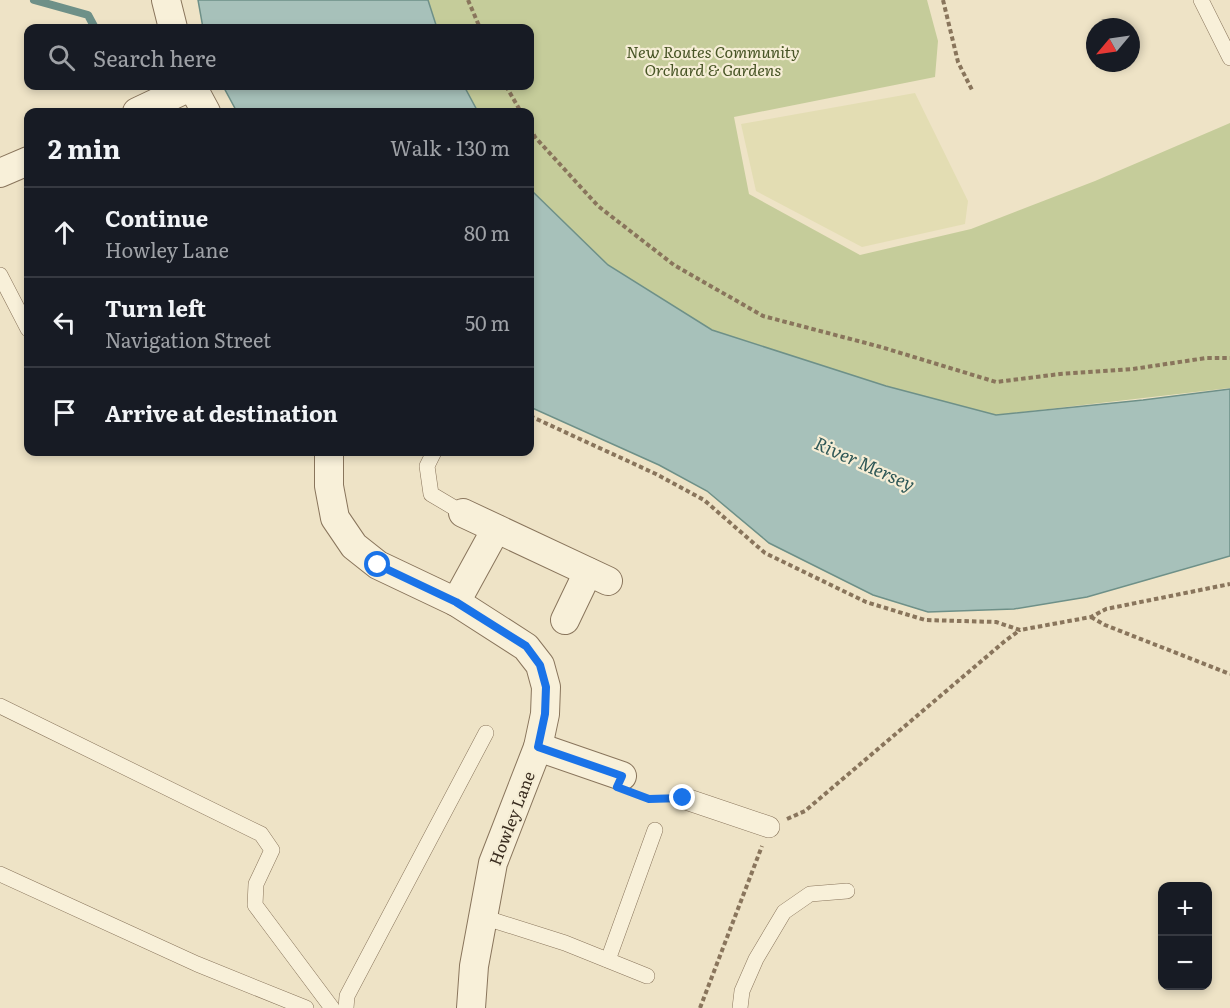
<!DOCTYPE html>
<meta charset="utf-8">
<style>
:root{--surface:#171b24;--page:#20242c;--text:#f1f3f6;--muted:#9ea1a6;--line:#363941}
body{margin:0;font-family:Literata,serif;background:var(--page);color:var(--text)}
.controls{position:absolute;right:18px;bottom:18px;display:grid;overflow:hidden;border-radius:12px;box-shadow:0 3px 9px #0003}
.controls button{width:54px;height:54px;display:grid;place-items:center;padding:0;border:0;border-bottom:2px solid var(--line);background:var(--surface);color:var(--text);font:30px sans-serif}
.compass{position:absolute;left:1086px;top:18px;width:54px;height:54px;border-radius:50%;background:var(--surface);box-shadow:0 3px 9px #0003;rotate:241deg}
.stop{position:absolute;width:18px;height:18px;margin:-14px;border:4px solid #1a73e8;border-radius:50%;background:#fff}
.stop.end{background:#1a73e8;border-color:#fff;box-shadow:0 2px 6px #0008}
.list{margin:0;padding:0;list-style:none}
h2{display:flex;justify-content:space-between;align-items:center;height:78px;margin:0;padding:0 24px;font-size:26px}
h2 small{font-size:20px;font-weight:400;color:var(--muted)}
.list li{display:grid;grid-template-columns:39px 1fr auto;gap:18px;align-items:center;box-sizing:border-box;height:90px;padding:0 24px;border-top:2px solid var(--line)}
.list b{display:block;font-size:22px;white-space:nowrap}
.list p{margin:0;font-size:20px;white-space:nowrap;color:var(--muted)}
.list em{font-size:20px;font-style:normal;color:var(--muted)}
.icon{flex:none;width:33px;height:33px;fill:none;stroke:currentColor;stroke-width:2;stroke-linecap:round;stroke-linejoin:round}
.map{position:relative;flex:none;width:1230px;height:1008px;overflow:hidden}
.search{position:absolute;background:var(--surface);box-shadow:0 3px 9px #0003;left:24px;top:24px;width:510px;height:66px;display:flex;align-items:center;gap:15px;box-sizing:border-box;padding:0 21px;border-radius:12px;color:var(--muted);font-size:22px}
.panel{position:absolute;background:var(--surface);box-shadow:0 3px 9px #0003;left:24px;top:108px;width:510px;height:348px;border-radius:12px}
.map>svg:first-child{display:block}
</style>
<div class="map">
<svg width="1230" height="1008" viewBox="0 0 1230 1008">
<rect width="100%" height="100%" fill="#eee3c6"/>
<path fill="#e3ddb3" d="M915,93L968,201L965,224L862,247L756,191L741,124Z"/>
<path fill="#c5cc9a" d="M428,0H927L938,41L935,77L734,117L749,194L860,255L971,229L1095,181L1230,123V388L996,415L886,386L712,330L608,265L530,189V112H478L464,86H530V28H437Z"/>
<g fill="#a7c1ba" stroke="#6e9088" stroke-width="1.5">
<path d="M198,0H428L437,28H203Z"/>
<path d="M223,86H464L478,112H237Z"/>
<path d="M530,189L608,265L712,330L886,386L996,415L1143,400L1230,389V556L1087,597L1014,609L928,612L873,595L769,543L707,491L659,465L530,407Z"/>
</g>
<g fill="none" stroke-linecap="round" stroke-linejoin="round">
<path stroke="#6e9088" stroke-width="8" d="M34,0L88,15L95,28"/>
<defs>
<g id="service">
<path d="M1201,0L1230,58"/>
<path d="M0,275L28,329"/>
<path d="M434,452L427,466L431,494L463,513"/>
<path d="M0,706L261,834L272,850L256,884L255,905L332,1008"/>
<path d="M0,874L197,964L306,1008"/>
<path d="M483,917L565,943L647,976"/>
<path d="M608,960L655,830"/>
<path d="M346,1008L347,996L486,733"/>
<path d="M740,1008L742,991L756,959L784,912L810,894L847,891"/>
</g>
<path id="pedestrian" d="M683,798L769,827"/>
<g id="minor">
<path d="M166,0L173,28"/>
<path d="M192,86L206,112"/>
<path d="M137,112L192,86"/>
<path d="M0,173L28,161"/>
<path d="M329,452V486L335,518L354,546L378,565L456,602L526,647L540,665L546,687L545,714L538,747L493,863L474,966L471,1008"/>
<path d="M463,513L608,581"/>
<path d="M456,602L496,529"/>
<path d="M565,620L588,572"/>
<path d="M538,747L622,776"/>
</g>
</defs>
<use href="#service" stroke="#89755c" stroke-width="16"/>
<use href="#pedestrian" stroke="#89755c" stroke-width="22"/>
<use href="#minor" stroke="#89755c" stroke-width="30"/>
<g stroke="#89755c" stroke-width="4" stroke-dasharray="4.5 3" stroke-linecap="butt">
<path d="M468,0L480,28"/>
<path d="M943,0L958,62L973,92"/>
<path d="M506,86L521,112"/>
<path d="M530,128L535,137L598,206L674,265L763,316L881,347L996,382L1060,374L1133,369L1206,358H1230"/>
<path d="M530,416L656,474L704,500L765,553L866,602L925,620L996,622L1020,630L1091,617L1106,609L1230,584"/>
<path d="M1091,617L1105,625L1230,674"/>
<path d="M637,794L649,799H661"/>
<path d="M787,819L805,811L1005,641L1020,630"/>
<path d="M700,1008L762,846"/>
</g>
<use href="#service" stroke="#f8f0d9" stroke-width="15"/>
<use href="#pedestrian" stroke="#f8f0d9" stroke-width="21"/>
<use href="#minor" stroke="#f8f0d9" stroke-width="28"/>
</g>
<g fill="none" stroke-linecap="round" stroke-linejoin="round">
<path stroke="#1a73e8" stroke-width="8" d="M378,565L456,602L526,646L540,665L546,687L545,714L538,747L622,776L617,787L649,799L683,798"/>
</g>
<g text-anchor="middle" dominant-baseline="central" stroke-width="4.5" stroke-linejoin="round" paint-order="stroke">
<g font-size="16" font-style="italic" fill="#485526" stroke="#f5edd5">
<text x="713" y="51">New Routes Community<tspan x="713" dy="18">Orchard &amp; Gardens</tspan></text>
</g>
<g font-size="16" fill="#392c1f" stroke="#f5edd5">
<text transform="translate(511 818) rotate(-69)">Howley Lane</text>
</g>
<g font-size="18" font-style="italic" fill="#2f5857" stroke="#f5edd5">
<text transform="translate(865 463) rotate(24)">River Mersey</text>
</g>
</g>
</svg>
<div class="controls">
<button>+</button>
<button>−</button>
</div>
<svg class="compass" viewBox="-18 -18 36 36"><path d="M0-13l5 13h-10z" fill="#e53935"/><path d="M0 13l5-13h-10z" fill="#9ea1a6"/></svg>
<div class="stop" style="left:378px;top:565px"></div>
<div class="stop end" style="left:683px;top:798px"></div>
<div class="search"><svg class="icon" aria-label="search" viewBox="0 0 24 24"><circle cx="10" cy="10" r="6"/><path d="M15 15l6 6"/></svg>Search here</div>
<section class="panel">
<h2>2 min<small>Walk · 130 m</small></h2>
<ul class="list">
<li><svg class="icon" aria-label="ahead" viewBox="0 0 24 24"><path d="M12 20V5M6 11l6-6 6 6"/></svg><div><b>Continue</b><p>Howley Lane</p></div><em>80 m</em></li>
<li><svg class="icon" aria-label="left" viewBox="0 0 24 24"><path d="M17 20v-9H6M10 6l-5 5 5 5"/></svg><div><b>Turn left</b><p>Navigation Street</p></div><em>50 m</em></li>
<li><svg class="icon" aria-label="arrive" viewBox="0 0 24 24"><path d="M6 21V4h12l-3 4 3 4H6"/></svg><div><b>Arrive at destination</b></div></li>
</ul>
</section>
</div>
